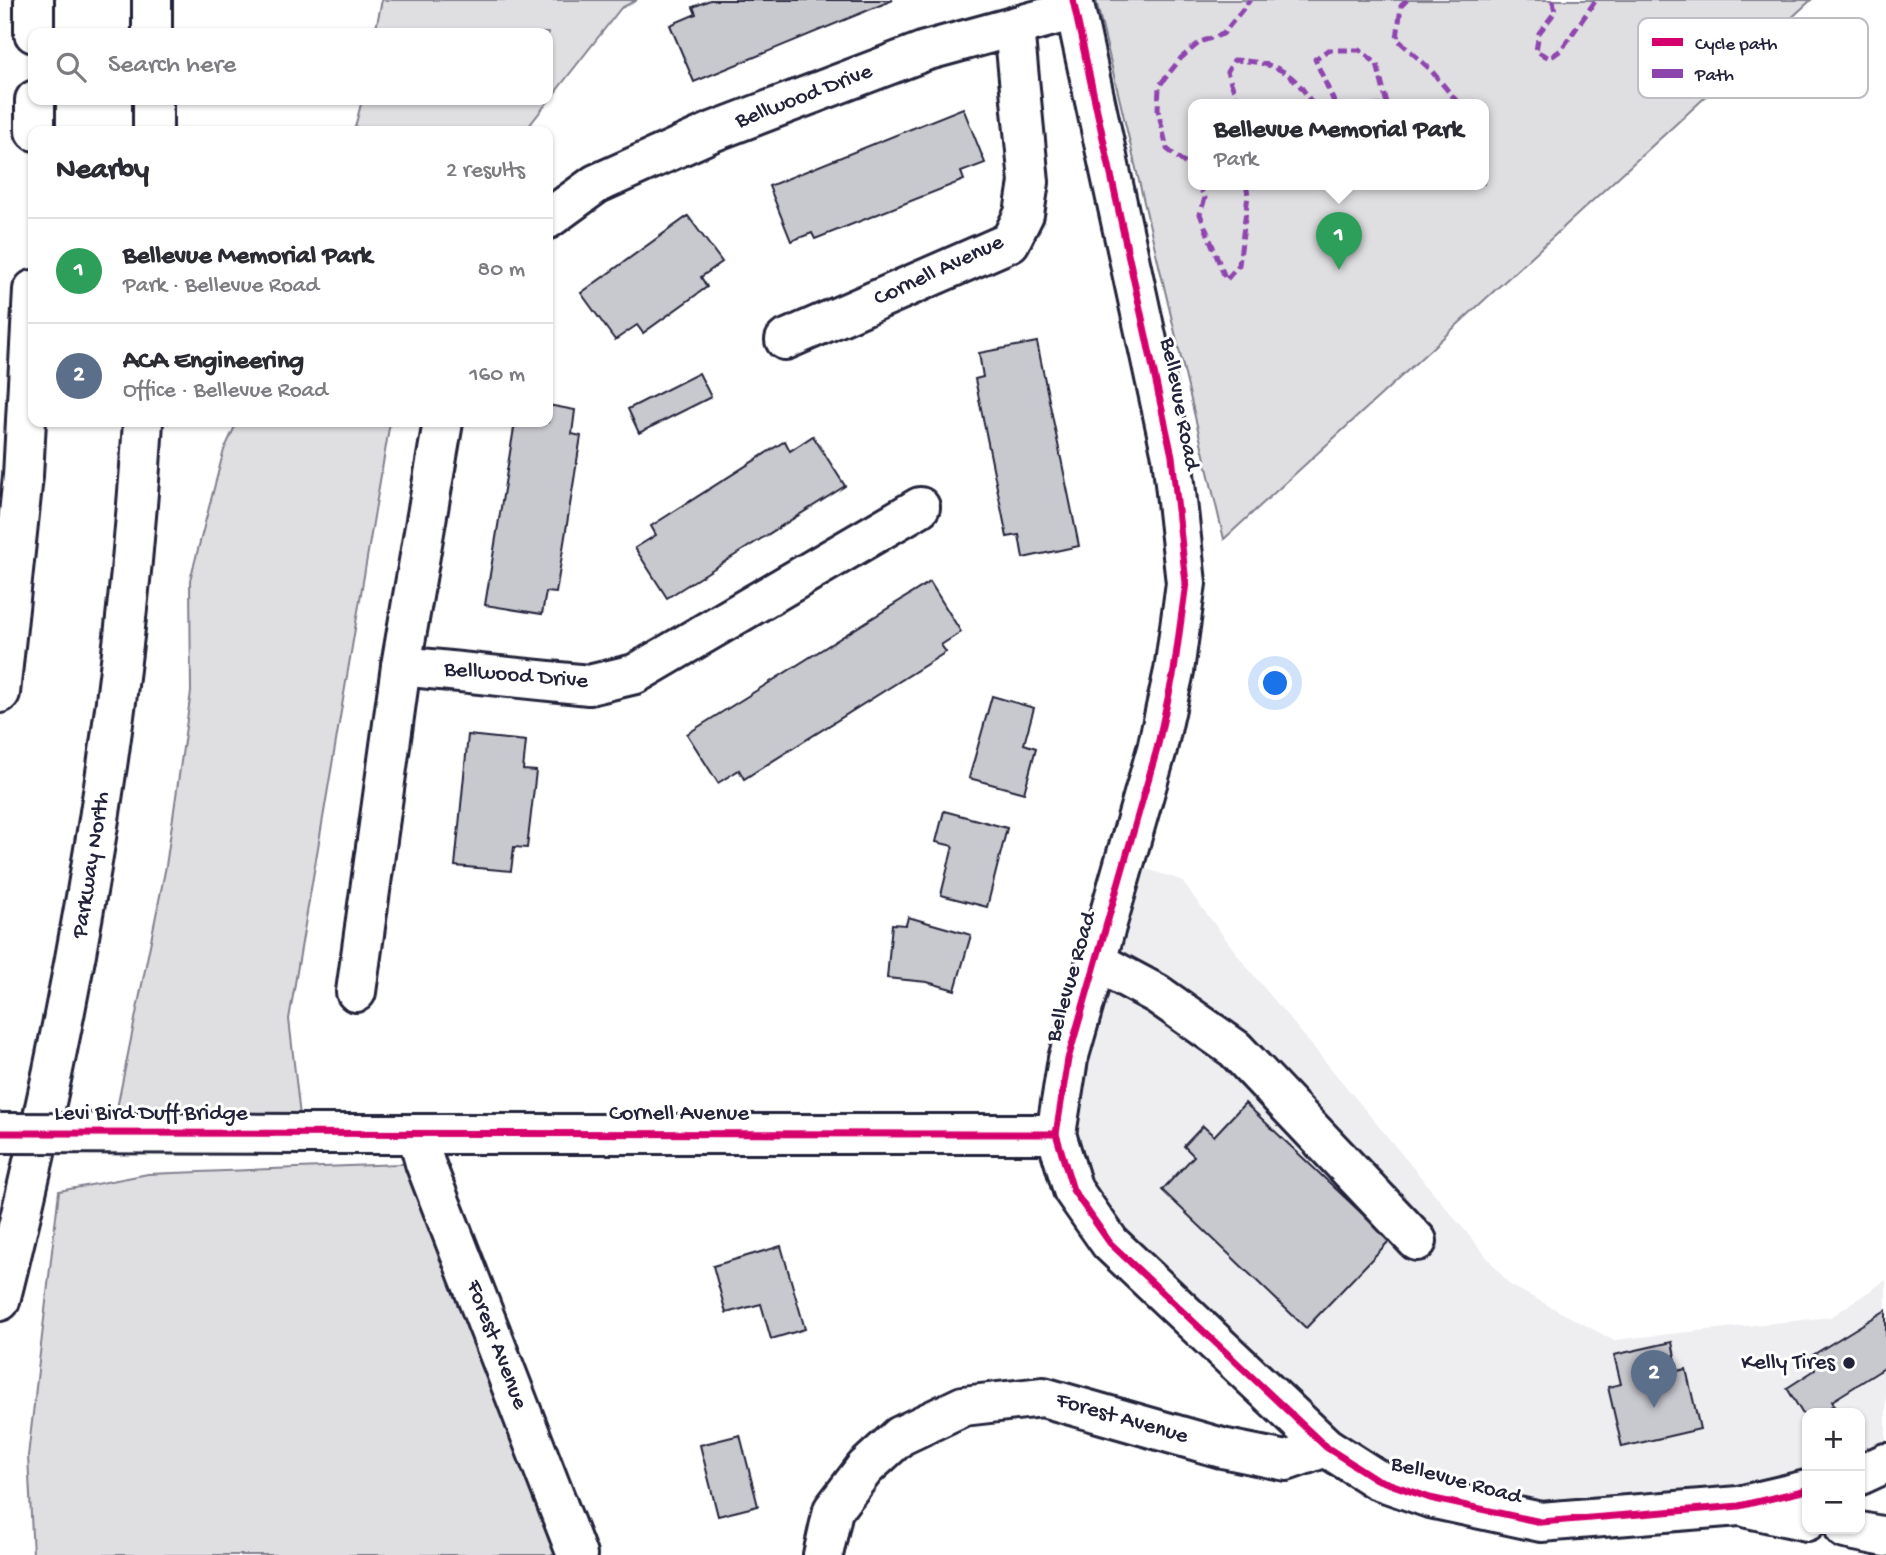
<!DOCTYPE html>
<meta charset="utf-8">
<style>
:root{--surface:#fff;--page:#f7f7f7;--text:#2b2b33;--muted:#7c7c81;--line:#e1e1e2;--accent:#22223b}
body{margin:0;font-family:"Gochi Hand",sans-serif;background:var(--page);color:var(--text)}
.controls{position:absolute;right:21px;bottom:21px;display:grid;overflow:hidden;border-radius:14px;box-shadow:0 2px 5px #0004}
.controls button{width:63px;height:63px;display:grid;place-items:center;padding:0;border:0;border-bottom:2px solid var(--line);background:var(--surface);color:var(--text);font:35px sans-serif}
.you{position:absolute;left:1276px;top:684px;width:24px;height:24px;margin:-18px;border:5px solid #fff;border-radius:50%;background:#1a73e8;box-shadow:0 0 0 10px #1a73e833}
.badge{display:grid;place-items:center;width:46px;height:46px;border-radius:50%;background:var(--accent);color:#fff;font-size:23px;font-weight:700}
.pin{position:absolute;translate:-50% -58px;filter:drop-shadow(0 2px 4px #0008)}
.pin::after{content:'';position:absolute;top:37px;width:24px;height:21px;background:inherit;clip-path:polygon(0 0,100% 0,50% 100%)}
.popup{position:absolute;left:1188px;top:99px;width:301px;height:91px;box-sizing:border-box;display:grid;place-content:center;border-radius:14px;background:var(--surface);filter:drop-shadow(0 2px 5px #0005);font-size:23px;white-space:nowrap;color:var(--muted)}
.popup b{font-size:26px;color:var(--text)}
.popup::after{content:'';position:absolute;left:50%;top:100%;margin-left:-14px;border:14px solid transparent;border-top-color:var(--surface)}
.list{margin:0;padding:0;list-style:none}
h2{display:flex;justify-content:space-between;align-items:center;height:91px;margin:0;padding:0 28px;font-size:30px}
h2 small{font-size:23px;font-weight:400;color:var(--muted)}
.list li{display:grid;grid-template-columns:46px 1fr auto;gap:21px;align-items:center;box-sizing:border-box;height:105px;padding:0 28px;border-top:2px solid var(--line)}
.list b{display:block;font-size:26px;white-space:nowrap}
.list p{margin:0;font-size:23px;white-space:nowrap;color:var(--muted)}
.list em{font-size:23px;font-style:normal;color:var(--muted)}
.icon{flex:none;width:38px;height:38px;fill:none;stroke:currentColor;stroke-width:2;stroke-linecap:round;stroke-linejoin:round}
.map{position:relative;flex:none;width:1886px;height:1555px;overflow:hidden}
.search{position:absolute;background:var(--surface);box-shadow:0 2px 5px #0004;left:28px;top:28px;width:525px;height:77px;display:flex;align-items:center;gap:18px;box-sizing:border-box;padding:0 24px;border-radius:14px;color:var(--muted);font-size:26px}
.panel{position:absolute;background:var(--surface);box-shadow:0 2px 5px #0004;left:28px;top:126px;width:525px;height:301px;border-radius:14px}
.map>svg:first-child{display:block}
</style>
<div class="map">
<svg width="1886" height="1555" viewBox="0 0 1886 1555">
<rect width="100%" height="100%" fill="#fff"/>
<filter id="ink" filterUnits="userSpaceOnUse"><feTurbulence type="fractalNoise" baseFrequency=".0143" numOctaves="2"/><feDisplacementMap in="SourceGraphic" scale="14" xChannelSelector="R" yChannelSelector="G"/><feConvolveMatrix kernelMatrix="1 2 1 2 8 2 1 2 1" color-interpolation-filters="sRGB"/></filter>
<g filter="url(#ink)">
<path fill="#eeeef1" d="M1125,862L1181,880L1247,967L1510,1285L1613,1340L1831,1317L1886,1280V1463L1860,1475V1413H1807V1490L1541,1522L1376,1479L1073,1190L1068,1059Z"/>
<g fill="#dfdfe2" stroke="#80808e" stroke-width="2" fill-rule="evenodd">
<path d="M382,0H637L621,8L525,131H354L362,100H548V33H375Z"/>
<path d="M1096,0H1811L1224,539ZM1194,104H1484V184H1194Z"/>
<path d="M237,422H390L289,1019L302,1134L112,1133L166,866L191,692L190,580L224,450Z"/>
<path d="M425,1163L577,1555H33L28,1456L59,1191L148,1174Z"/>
</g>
<g fill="#c8c8cf" stroke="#22223b" stroke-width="2">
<path d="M710,0H893L694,82L670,25L696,14L693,7Z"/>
<path d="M963,108L985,163L961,172L964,180L815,239L812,233L791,241L769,186Z"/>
<path d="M688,216L722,262L701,277L707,287L643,333L637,325L615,340L581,293Z"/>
<path d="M1037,342L1079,546L1023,558L1019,535L1007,537L975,379L983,377L979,353Z"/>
<path d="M699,373L711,397L639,433L628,409Z"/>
<path d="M548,405L575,410L572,434L581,436L556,593L546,592L542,614L485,605L515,422H548Z"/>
<path d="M813,436L845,486L667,598L635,548L656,535L651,526L785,441L790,451Z"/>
<path d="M930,582L961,632L941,645L946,652L744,779L739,770L718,783L687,734Z"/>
<path d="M992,696L1034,708L1024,744L1036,748L1024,793L969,778Z"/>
<path d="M468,735L526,741L523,770L536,771L527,848L514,847L511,871L455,866Z"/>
<path d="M944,811L1007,828L987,907L941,895L953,846L936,842Z"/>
<path d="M908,917L971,935L955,990L927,982L887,978L892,924L906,925Z"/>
<path d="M1245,1103L1390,1240L1306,1328L1162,1190L1194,1156L1184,1146L1203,1126L1214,1136Z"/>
<path d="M781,1246L805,1329L771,1339L761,1304L726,1313L713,1266Z"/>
<path d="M1886,1310V1367L1832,1401L1834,1405L1820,1413H1807V1421L1787,1388L1815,1370L1808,1358Z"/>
<path d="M1672,1342L1678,1371L1686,1369L1700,1429L1622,1447L1608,1387L1621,1384L1614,1355Z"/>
<path d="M740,1435L758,1506L718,1516L700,1445Z"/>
</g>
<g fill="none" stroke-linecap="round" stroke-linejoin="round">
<defs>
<g id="minor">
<path d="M1073,0L1172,456L1186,583L1174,671L1157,749L1068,1059L1056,1134L1073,1190L1110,1243L1326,1447L1376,1479L1430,1498L1541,1522L1739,1506L1807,1490"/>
<path d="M548,219L596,184L712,132L925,51L1075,10"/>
<path d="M785,340L1010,242L1024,214L1029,182L1014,27"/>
<path d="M401,666L589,685L635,674L920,507"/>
<path d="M1097,962L1157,994L1235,1049L1417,1241"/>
<path d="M356,992L401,666L443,422"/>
<path d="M302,1134H1056"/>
<path d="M417,1134L425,1163L577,1555"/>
<path d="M1860,1475L1886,1463"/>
<path d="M1748,1508L1807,1521"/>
<path d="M1845,1529L1886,1537"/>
<path d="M823,1555L833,1510L865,1468L900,1436L963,1406L1043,1397L1222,1448L1286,1461L1326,1447"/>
</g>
<g id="highway">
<path d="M34,0V33"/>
<path d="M152,0V33"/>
<path d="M35,100V131"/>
<path d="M153,100V131"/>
<path d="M0,693L23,476L33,290"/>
<path d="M0,1301C72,1013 125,719 143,422"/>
</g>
</defs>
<use href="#minor" stroke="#22223b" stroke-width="44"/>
<use href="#highway" stroke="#22223b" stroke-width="44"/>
<use href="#minor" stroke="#fff" stroke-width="38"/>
<use href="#highway" stroke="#fff" stroke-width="38"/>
<defs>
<path id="minor-bridge" d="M0,1133L302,1134"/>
</defs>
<use href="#minor-bridge" stroke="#22223b" stroke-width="44" stroke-linecap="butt"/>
<use href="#minor-bridge" stroke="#fff" stroke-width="38"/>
<g stroke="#8e44ad" stroke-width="5" stroke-dasharray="10 5" stroke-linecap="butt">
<path d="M1407,0L1401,6L1397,39L1430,69L1459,104"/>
<path d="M1553,0L1555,12L1539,33L1536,51L1550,58L1561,50L1596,0"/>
<path d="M1237,104V99L1227,72L1234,60C1272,62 1294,70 1312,104"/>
<path d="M1335,104L1315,59L1328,50H1360L1377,64L1387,104"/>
<path d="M1194,175L1191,168L1167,149L1158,110L1159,86L1181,58L1200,42L1223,34L1250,0"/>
<path d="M1198,184L1205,198L1200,214L1226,280L1239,265L1248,195L1246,184"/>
</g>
<defs>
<g id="cycleway">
<path d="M1073,0L1172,456L1186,583L1174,671L1157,749L1068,1059L1056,1134L1073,1190L1110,1243L1326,1447L1376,1479L1430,1498L1541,1522L1739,1506L1807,1490"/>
<path d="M0,1133L1056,1134"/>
</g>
</defs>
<use href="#cycleway" stroke="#fff" stroke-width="11"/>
<use href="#cycleway" stroke="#d6006c" stroke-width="7"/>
</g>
</g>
<circle fill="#22223b" stroke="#fff" stroke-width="2.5" cx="1849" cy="1363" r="7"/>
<g text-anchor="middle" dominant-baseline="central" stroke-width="6" stroke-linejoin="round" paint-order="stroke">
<g font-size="23" fill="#22223b" stroke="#fff">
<text transform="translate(804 97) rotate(-21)">Bellwood Drive</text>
<text transform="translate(939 271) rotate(-25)">Cornell Avenue</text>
<text transform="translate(1179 404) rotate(79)">Bellevue Road</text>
<text transform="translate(516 676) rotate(5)">Bellwood Drive</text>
<text transform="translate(92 865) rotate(-81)">Parkway North</text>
<text transform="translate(1072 977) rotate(-74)">Bellevue Road</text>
<text x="151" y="1114">Levi Bird Duff Bridge</text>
<text x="679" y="1114">Cornell Avenue</text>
<text transform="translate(496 1345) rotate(69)">Forest Avenue</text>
<text transform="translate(1122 1419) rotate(16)">Forest Avenue</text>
<text transform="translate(1456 1481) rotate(15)">Bellevue Road</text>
</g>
<g font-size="23" fill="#22223b" stroke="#fff" text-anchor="end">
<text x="1835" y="1363">Kelly Tires</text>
</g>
</g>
<rect x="1638" y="18" width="230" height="80" rx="10" fill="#fff" stroke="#bdbdc4" stroke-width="2"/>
<rect x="1652" y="38" width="31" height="8" fill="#d6006c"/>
<rect x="1652" y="69" width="31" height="9" fill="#8e44ad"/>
<g font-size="19" fill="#22223b">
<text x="1695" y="49">Cycle path</text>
<text x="1695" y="80">Path</text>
</g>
</svg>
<div class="controls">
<button>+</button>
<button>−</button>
</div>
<div class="you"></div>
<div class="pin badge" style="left:1339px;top:270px;background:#2e9e5b">1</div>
<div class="popup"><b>Bellevue Memorial Park</b>Park</div>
<div class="pin badge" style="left:1654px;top:1408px;background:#5c6f8a">2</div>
<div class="search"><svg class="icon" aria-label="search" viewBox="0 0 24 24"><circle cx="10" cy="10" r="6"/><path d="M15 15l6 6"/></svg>Search here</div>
<section class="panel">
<h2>Nearby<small>2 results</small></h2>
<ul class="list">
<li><span class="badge" style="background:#2e9e5b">1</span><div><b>Bellevue Memorial Park</b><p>Park · Bellevue Road</p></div><em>80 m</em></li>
<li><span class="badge" style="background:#5c6f8a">2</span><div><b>ACA Engineering</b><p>Office · Bellevue Road</p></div><em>160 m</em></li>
</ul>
</section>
</div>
